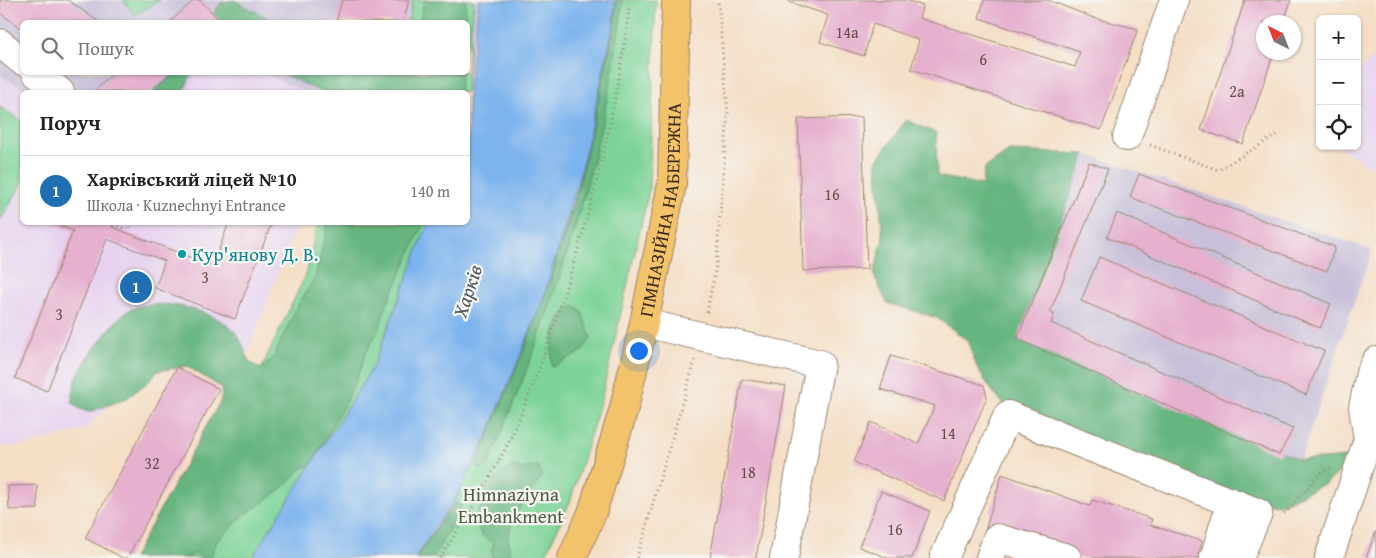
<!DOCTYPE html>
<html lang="uk">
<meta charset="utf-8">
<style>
:root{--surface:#fff;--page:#f2f2f2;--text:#222;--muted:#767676;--line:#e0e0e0;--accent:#1f6fb2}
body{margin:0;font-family:"Gentium Book Plus",serif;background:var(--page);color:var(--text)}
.controls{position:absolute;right:15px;top:15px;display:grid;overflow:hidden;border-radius:8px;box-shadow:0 1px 4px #0004}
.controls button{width:45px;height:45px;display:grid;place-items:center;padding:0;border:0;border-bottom:1px solid var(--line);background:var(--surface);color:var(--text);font:25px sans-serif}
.compass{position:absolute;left:1256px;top:15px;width:45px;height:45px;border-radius:50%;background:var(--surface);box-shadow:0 1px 4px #0004;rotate:318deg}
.you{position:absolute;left:638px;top:350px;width:18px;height:18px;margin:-12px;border:4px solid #fff;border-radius:50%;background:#1a73e8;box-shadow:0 0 0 8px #1a73e833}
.badge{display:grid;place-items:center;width:32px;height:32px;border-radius:50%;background:var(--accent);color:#fff;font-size:16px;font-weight:700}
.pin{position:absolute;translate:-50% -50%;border:2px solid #fff;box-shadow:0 1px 5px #0006}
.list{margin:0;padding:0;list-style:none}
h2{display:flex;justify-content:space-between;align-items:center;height:65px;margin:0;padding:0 20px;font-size:21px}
h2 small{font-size:16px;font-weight:400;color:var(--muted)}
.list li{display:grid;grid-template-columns:32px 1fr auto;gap:15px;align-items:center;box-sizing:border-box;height:70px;padding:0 20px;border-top:1px solid var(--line)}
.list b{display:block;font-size:19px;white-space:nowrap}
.list p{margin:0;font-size:16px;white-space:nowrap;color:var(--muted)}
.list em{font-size:16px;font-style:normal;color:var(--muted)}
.icon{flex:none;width:28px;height:28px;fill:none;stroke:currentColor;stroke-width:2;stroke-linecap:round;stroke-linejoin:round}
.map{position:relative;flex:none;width:1376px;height:558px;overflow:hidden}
.search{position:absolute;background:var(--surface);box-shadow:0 1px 4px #0004;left:20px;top:20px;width:450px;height:55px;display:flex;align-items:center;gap:12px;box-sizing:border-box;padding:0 18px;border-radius:8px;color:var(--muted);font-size:19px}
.panel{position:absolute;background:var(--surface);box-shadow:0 1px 4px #0004;left:20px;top:90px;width:450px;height:135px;border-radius:8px}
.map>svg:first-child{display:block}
</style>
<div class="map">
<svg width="1376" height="558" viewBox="0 0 1376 558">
<rect width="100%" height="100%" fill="#f6f6f2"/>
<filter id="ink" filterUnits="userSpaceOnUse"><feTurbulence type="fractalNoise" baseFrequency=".02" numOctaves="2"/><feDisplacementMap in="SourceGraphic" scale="10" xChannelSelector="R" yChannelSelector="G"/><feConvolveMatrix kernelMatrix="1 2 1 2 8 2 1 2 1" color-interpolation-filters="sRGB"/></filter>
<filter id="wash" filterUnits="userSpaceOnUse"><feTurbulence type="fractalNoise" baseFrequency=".0096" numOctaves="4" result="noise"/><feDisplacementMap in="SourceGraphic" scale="20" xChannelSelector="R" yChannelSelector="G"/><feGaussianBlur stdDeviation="1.12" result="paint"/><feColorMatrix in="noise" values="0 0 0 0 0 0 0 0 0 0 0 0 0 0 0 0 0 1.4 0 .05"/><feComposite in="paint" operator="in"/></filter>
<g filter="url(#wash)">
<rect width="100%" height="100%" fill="#f4dec5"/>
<g fill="#e7d2ef">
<path d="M1376,52V169L1337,146H1357V76Z"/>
<path d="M195,72L263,73L308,92H186Z"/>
<path d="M0,75L29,92H22V222L297,223L237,380L167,352L83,430L25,445L0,447Z"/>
</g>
<g fill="#c8bfd8">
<path d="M0,0H479L468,95V92H307L262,73L468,72V22H22V72L195,73L186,92H29L0,75Z"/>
<path d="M1085,154L1372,250L1300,460L1019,346Z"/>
</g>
<g fill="#7dd397" stroke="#5c7e5a">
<path d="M123,0H160L135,15Z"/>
<path d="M413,0H474L466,92H334L320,73L468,72V22H408Z"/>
<path d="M615,0H656L649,190L601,400L570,502L544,558H416L452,506L485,441L541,305L575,198L614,23Z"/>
<path d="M0,107L22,121V184L0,221Z"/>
<path d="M318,223H428L373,367L252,558H186L247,399L305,276Z"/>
</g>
<g fill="#66b580" stroke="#50704f">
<path d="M234,0L275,22H208L221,3Z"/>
<path d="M424,0H466L465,22H420Z"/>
<path d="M617,0H623C604,161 551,317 488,465L480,469L476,466L478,460L522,356L553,272L579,186L613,34Z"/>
<path d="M175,73H191L183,92H154Z"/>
<path d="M281,73H461L459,92H322Z"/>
<path d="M906,120L936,133L937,176L982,185L985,168L1009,151L1085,154L1018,339L1300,460L1356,457L1328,482L1282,504L1251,501L1010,410L995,395L978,370L967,340L937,318L887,303L874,275L883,237L876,161Z"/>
<path d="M328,223H424L387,304L380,326L365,355L354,386L311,465L301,469L284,487L242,517L217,541L210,558H201L196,553L187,558H133L221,400L222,388L187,366L158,371L148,382L127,398L101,408L88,412L78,408L72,402C73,395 74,386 76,379C80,366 115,319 126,312C155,295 211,308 234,331C242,339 245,352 249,362L261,369L272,360L297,307L315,278Z"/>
<path d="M574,306L582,312L591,338L581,352L552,367C550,347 554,315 574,306Z"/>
<path d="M513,465L521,469L538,466L542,476L513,517L508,537L511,558H493L491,551L494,543C464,533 480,497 495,480C500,474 507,470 513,465Z"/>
<path d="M458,502L462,506L436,553L432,558H417L452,506Z"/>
</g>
<path fill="#7eb4ed" stroke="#5c6f86" d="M479,0H615L614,23L581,171L543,300L485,441L457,496L415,558H252L373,367L428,223L468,222V95Z"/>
<g id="blocks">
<g fill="#e6b0cf">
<path d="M0,0H68L99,22H22V29L0,13Z"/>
<path d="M194,0H200L221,22H170Z"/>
<path d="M342,0H409L403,22H336Z"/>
<path d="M790,0H906L923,6L919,18L1075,67L1080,52L979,18L984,0H1048L1094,18L1138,29L1101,130L911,69L919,40L873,24L864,56L820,42L828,15L789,2Z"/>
<path d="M1245,0H1291L1284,22H1264V52H1274L1243,144L1201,130Z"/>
<path d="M115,72H171L149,92H93Z"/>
<path d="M862,117L867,269L803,271L798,119Z"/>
<path d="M1089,162L1108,169L1050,312L1054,314L1051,323L1293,429L1279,455L1017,339Z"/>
<path d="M1139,174L1335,247L1327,271L1130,197Z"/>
<path d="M1117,213L1331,304L1320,328L1107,237Z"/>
<path d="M51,222H114L112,227L213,266L229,222H272L235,319L155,288L165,261L107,239L47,391L15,378L73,231Z"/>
<path d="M1099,257L1324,351L1306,395L1081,301Z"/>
<path d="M891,356L984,385L987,397L944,501L854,462L871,422L918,444L935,406L880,389Z"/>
<path d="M177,367L219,389L127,558H123L85,538Z"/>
<path d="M742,379L786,386L756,558H710Z"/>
<path d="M1002,474L1090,506L1092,500L1152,519L1150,525L1202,541L1197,558H1068L985,531Z"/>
<path d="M37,485L38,509L9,510L8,486Z"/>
<path d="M881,491L930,511L912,558H888L859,547Z"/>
<path d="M1376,531V558H1366Z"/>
</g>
</g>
</g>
<g filter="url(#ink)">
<use href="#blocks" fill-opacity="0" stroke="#988472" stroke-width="1"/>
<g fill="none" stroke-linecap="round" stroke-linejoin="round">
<defs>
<g id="minor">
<path d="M0,43L22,61"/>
<path d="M36,72L60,92"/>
<path d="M1127,137L1174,0"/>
<path d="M644,323L820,364L784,558"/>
<path d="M944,558L1008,415L1258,513"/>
<path d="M990,558L997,538L1067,558"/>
<path d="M1214,558L1231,502L1258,513L1239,558"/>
<path d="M1329,558L1368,439L1363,408L1370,373L1376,361"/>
</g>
<g id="major">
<path id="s1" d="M572,558L592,513L623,412L644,323L672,184L676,0"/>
</g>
</defs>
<use href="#minor" stroke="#988472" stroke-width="30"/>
<use href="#major" stroke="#988472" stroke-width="30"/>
<g stroke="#988472" stroke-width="3" stroke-dasharray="1 4" stroke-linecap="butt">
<path d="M1150,145L1218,170L1280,133"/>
<path d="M113,224L129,230L133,222"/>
<path d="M707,312L716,266L728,114L718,0"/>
<path d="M1284,513L1286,512L1321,473L1331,468"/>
<path d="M440,558C465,519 491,479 511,437C533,389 550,338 566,288C596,194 619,98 630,0"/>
<path d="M637,558L695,360"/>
</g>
<use href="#minor" stroke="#fff" stroke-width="28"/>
<use href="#major" stroke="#f2c36a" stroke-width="28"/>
</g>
</g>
<circle fill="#0f9aa8" stroke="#f6f6f2" stroke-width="2" cx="182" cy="254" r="5"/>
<g text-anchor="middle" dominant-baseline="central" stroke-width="4.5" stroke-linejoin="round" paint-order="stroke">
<g font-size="16" fill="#664c4a">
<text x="847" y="32">14а</text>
<text x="983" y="59">6</text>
<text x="1237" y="91">2а</text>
<text x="832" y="194">16</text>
<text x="205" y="277">3</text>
<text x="59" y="314">3</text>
<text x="948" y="433">14</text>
<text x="152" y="463">32</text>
<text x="748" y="472">18</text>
<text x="895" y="529">16</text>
</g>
<g font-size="19" fill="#3b2a1e" stroke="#f6f6f2">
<text stroke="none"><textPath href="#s1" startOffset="361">ГІМНАЗІЙНА НАБЕРЕЖНА</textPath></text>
</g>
<g font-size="19" fill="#0d838f" stroke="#f6f6f2" text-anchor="start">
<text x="192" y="254">Кур'янову Д. В.</text>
</g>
<g font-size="19" fill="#4f5d42" stroke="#f6f6f2">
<text x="511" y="494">Himnaziyna<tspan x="511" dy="22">Embankment</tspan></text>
</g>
<g font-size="20" font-style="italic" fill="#4f535c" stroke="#f6f6f2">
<text transform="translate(467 291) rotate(-72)">Харків</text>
</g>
</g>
</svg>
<div class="controls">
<button>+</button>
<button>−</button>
<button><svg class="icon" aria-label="locate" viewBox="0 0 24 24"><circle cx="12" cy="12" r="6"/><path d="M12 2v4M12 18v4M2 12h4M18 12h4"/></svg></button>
</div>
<svg class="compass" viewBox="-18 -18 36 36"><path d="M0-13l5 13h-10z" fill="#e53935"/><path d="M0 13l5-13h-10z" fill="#767676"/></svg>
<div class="you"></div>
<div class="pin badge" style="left:136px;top:287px">1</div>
<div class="search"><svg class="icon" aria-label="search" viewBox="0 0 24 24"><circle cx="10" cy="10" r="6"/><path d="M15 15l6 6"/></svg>Пошук</div>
<section class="panel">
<h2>Поруч<small></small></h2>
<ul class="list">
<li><span class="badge">1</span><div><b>Харківський ліцей №10</b><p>Школа · Kuznechnyi Entrance</p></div><em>140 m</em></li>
</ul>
</section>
</div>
